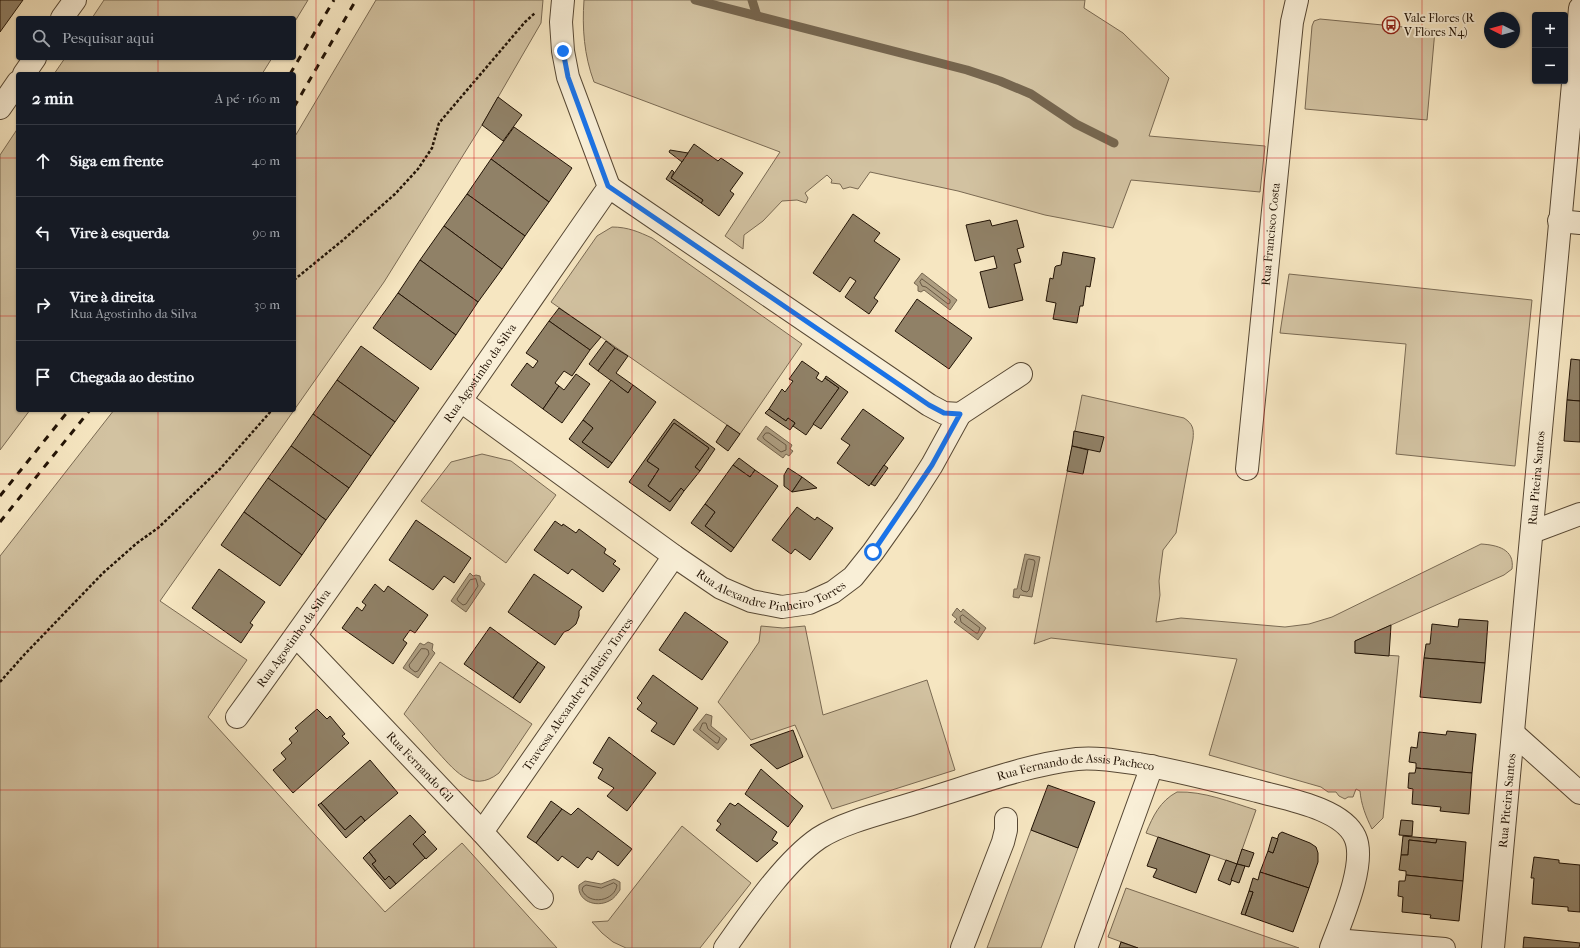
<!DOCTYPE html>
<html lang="pt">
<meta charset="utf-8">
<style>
:root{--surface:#171b24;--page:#20242c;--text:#f1f3f6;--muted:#9ea1a6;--line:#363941}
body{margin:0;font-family:"IM FELL French Canon",serif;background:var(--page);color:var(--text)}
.controls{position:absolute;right:12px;top:12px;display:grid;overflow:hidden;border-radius:4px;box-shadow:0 1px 3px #0004}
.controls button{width:36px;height:36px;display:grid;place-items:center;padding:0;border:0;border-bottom:1px solid var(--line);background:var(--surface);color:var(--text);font:20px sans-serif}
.compass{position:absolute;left:1484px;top:12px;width:36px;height:36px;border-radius:50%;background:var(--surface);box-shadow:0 1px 3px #0004;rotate:275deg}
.stop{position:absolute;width:12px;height:12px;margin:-9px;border:3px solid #1a73e8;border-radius:50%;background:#fff}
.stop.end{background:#1a73e8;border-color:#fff;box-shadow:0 1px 4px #0008}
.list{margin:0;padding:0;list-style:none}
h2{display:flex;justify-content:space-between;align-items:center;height:52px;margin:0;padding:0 16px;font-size:17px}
h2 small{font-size:13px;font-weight:400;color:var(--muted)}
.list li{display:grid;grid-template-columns:26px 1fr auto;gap:12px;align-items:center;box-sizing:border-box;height:72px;padding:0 16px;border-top:1px solid var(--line)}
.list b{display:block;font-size:15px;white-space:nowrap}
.list p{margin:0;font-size:13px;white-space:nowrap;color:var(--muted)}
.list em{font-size:13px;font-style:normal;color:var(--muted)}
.icon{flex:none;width:22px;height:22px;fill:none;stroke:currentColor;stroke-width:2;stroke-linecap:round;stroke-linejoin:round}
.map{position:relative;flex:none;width:1580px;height:948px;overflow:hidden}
.search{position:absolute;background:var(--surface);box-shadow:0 1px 3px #0004;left:16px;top:16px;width:280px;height:44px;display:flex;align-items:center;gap:10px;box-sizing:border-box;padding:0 14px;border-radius:4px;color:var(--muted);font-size:15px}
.panel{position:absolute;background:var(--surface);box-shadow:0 1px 3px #0004;left:16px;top:72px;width:280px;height:340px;border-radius:4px}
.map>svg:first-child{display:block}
</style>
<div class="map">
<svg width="1580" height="948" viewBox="0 0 1580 948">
<rect width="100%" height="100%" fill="#f6e6c1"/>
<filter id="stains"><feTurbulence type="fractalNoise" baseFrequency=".005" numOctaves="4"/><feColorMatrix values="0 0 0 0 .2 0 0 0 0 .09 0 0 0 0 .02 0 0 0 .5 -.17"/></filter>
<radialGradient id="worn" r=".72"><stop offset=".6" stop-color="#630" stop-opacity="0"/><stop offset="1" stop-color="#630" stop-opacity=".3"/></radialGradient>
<g fill="#d2c2a1" stroke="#7a6a53">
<path d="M104,0H308L294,23V18H92Z"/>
<path d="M376,0H543L541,23L482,125L384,282L160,601L247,660L208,717L385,912L462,843L557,948H0V556L114,410H294V138Z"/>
<path d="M584,0H1085L1084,8L1123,33L1169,78L1149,136L1265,146L1260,192L1131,180L1113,228L1045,215L958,191L870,172L858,189L850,187L843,189L840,184L831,183L832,180L827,175L805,193L808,198L806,203L797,200L782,201L763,221L744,235L743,249L725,236L780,152L594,82C584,55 582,28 584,0Z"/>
<path d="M1320,19L1435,30L1427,120L1305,109L1312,26L1314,21Z"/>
<path d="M65,58H272L262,74H54Z"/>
<path d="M18,128V410H30L0,450V155Z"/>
<path d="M612,227C628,227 639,232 652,238L802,344L740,434L551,302L597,236Z"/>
<path d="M1289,274L1532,300L1515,466L1396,454L1406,344L1280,333Z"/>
<path d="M1082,395L1184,418C1193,424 1194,429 1193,439L1176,533L1163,550L1159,581L1160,595L1156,622L1181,618L1285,627L1309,624L1332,617L1481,544C1497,545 1515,549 1512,569L1504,575L1355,641V653L1399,656L1383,818L1372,829C1366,817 1361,804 1360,791L1356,789L1353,797H1348L1345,799L1339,796L1336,792H1328L1321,787L1209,755L1237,659L1051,638L1034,644Z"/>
<path d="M482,454L511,461L556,495L506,563L421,501L451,462Z"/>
<path d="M761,626L783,628L805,626L823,715L927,680L955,770L832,809L795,725L751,740L718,702L759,642Z"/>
<path d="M440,662L532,724L499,773C471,795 453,768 435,749C425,737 414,725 404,714Z"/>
<path d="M1177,792C1204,791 1230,802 1256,810L1237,864L1146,833C1153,816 1160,801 1177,792Z"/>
<path d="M682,826L751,883L700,948H626L613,942L602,933L592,922L608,921Z"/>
<path d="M1031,830L1078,848L1041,948H987Z"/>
<path d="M1126,888L1299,948H1138L1108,937Z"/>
</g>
<g fill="#ae9e81" stroke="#76664f">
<path d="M922,273L957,300L950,310L924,290L921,292L918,291V286L914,283Z"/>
<path d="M766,426L792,445L790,449L793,451L789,456L786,454L783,458L757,439Z"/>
<path d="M1025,554L1040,557L1032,597L1020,595L1019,598L1013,597L1014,589H1017Z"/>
<path d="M470,573L473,576L476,575L480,576L481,581L485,584L466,612L451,601Z"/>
<path d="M957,608L961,612L963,609L986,628L978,640L954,622L957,619L952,615Z"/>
<path d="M428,642L433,644L432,650L435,653L418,678L403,668L420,643L424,645Z"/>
<path d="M706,714L712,716L711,726L727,739L718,750L693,730Z"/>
<path d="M614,879L620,882V890C617,894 614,899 609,901C596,908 577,901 579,885L585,881L601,884Z"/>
</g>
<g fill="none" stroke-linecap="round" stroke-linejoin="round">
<g stroke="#685843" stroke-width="1">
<path d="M922,279L950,300V303L948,304L926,287L922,286L920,282Z"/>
<path d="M766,433H769L786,445V450L781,452L764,439L763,437Z"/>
<path d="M1029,559L1034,560L1035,562L1029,590L1027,592L1023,591L1021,589L1027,561Z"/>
<path d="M476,579L478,586L466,604L463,605L458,601L457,599L470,580Z"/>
<path d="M963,615L980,628L978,633H976L961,622L960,617Z"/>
<path d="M426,649L428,650L429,654L418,671L415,672L410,668L409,665L421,649Z"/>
<path d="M703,723H706L708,729L720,738L718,743H716L700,730Z"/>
<path d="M614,883L617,885C615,901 589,906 582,890L583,887L586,885L601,888Z"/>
</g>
<g stroke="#76664f" stroke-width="9">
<path d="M695,0L967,70L1000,81L1031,94L1076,124L1114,143"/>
<path d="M752,0L757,16"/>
</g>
</g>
<g fill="#908167" stroke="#221305">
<path d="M0,0H23L0,32Z"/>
<path d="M498,97L522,115L503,141L482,125Z"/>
<path d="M514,127L572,168L549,202L491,159Z"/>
<path d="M694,144L718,161L721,158L743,173L730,191L734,194L719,216L701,203L703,200L671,178Z"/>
<path d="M670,150L688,153L682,162L669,152Z"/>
<path d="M491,159L549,202L525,236L467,194Z"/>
<path d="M672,170L674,172L671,178L703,200L701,203L666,179Z"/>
<path d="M467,194L525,236L502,269L444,226Z"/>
<path d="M853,214L880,233L874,241L900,259L874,298L878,301L869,314L845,297L856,281L850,277L840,292L813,273Z"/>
<path d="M990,220L992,226L1017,220L1024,247L1017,249L1021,262L1014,264L1023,300L989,308L980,272L997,268L994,256L975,261L966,225Z"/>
<path d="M444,226L502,269L478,302L420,260Z"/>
<path d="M1063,252L1095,258L1090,287L1086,286L1083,306H1080L1077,323L1053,319L1056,303L1046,301L1050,278L1053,279L1055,267L1056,266L1061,265Z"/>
<path d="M420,260L478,302L456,335L398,293Z"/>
<path d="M398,293L456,335L431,370L373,328Z"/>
<path d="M917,299L972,338L949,369L895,331Z"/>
<path d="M559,308L601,337L590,350L549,321Z"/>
<path d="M549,321L590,350L572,376L564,371L555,383L559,386L543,409L511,385L527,363L533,368L538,361L526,353Z"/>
<path d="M606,341L615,348L598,371L589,364Z"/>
<path d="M361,346L419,388L395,422L337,380Z"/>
<path d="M615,348L628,356L616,373L633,385L628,393L598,371Z"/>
<path d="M1571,359L1580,360V401L1567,400Z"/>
<path d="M802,361L819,373L816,378L822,382L825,378L839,388L806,435L793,426L795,423L788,418L786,421L769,409L782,389L785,392L793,381L789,379Z"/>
<path d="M576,374L590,384L562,423L543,409L559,386L564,390Z"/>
<path d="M826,376L848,392L821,429L813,424L839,388L825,378Z"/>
<path d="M337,380L395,422L371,456L313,414Z"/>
<path d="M611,380L628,393L633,385L656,402L612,463L582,442L593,428L583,420Z"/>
<path d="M1567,400L1580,401V442L1564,441Z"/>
<path d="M769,409L786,421L788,418L795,423L790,430L765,413Z"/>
<path d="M863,409L904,438L869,486L837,463L850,445L841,439Z"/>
<path d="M313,414L371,456L349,488L291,446Z"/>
<path d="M674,419L715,449L700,471L695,467L709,448L674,423L647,461L659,469L648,486L670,502L681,488L684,491L670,511L629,482Z"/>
<path d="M583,420L593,428L582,442L612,463L608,468L569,439Z"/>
<path d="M674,423L709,448L695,467L700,471L684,491L681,488L670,502L648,486L659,469L647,461Z"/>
<path d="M727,425L740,434L728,451L716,442Z"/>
<path d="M1074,431L1104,437L1100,452L1072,446Z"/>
<path d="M291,446L349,488L326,520L268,478Z"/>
<path d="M1072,446L1088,450L1083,474L1067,471Z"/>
<path d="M739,458L755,470L750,477L733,465Z"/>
<path d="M733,465L750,477L755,470L778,486L734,548L705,526L715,512L705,504Z"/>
<path d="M884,465L888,468L875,486L871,484Z"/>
<path d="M788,468L802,477L792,492L784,486V475Z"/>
<path d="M802,477L817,488L792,492Z"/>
<path d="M268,478L326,520L302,555L244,512Z"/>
<path d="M705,504L715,512L705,526L734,548L731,552L691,523Z"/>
<path d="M797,507L815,520L817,517L833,528L810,560L795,549L791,554L772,540Z"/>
<path d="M244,512L302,555L280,586L221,545Z"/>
<path d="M416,520L471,558L454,583L444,576L433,590L389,560Z"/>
<path d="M555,521L562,526L563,524L576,533L579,529L606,549L604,553L616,561L613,564L620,569L603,592L572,569L568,574L534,550Z"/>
<path d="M219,569L265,602L250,623L253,625L241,643L192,608Z"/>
<path d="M534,574L582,607L579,611V616L576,624L569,630L564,632L555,645L508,612Z"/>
<path d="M375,584L384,592L388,586L428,615L415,633L410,630L403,640L407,643L393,664L342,628L357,607L362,611L366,605L362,602Z"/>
<path d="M685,612L728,642L702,680L659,650Z"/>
<path d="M1459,619L1488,621L1485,663L1424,658L1426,644H1430L1432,624L1458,627Z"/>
<path d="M1391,625L1389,656L1355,653V641Z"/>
<path d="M490,627L538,662L513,698L464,664Z"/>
<path d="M1424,658L1485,663L1481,703L1420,697Z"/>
<path d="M538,662L545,667L520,703L513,698Z"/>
<path d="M653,675L698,708L674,745L651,731L657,723L637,709L642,703L637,698Z"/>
<path d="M317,709L327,719L330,716L345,734L342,736L349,743L293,793L273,770L286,759L281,753L292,743L289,739L298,731L295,728Z"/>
<path d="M793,730L803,757L777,769L750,745Z"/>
<path d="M1447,731L1476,734L1472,773L1416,768V763L1409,762L1411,747L1417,748L1419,732L1446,735Z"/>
<path d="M609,737L656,773L627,811L607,796L614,788L598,778L603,769L593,763Z"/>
<path d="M370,760L398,793L365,821L361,816L345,830L321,803Z"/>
<path d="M1416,768L1472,773L1469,814L1440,811L1441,807L1412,804L1413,789L1408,788L1409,773H1415Z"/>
<path d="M761,769L803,806L788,827L745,794Z"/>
<path d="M1048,785L1095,802L1078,848L1031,830Z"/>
<path d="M551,801L562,809L536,843L527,837Z"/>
<path d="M321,803L345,830L361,816L365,821L346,838L318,805Z"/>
<path d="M730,803L735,806L738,803L777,832L772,840L778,843L757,862L716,830L721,824L717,821Z"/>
<path d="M578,808L632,849L618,866L598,851L592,860L587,857L578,868L562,856L558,861L536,843L562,809L571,815Z"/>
<path d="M410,815L426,832L413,844L425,858L396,884L389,876L385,880L372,864L376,861L369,852Z"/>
<path d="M1401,820L1413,821L1412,836L1399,835Z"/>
<path d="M1282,832L1310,843L1316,847L1318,853V862L1309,888L1260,872L1268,851L1273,853L1279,834Z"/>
<path d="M423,834L437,849L426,859L413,844Z"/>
<path d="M1403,836L1437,839L1436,843L1409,840L1408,855H1401Z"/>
<path d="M1158,837L1210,855L1196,893L1153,877L1157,869L1147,866Z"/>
<path d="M1272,837L1278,839L1273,853L1268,851Z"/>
<path d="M1437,839L1466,842L1463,881L1406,875V871L1399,870L1401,855H1408L1409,840L1436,843Z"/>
<path d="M1242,849L1254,853L1249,867L1237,864Z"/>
<path d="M369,852L376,861L372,864L385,880L389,876L396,884L390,889L363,858Z"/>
<path d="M1534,857L1559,860V863L1580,865V912L1568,911V907L1532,904L1534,878H1531Z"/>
<path d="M1226,860L1237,864L1230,885L1218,880Z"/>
<path d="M1237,864L1245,866L1239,883L1231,880Z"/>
<path d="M1260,872L1309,888L1293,932L1245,915L1253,892L1249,891L1253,878L1258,880Z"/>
<path d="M1406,875L1463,881L1459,921L1430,918L1431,915L1402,912L1403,897L1398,896L1399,881H1405Z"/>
<path d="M1249,891L1253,892L1245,915L1241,914Z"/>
<path d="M1524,937L1580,943L1579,948H1523Z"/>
<path d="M1121,942L1138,948H1119Z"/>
</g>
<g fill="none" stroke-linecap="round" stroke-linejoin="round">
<defs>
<path id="pedestrian" d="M1335,939L1445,948"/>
<g id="minor">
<path d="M1559,221L1580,223"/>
<path id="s1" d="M461,401L674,556L721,588L751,601L782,607L809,603L833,592L853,577L873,552L907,504L932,465L960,414L944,413L929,405L609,187"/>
<path d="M960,414L1021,374"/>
<path id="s2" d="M1247,469L1292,22L1297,0"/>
<path d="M1532,532L1580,514"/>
<path id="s3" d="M296,636L482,832L542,898"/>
<path id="s4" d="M237,717C364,542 486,364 609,187L568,77L563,51L561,22L563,0"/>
<path d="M1514,734L1580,793"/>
<path id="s5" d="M482,832L674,556"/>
<path id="s6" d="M725,948C750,913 784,862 819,838C845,821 891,811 921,801C971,786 1025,765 1077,759C1097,757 1119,761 1139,764C1179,771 1218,781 1257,791C1285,799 1342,808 1355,837C1367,863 1341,921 1331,948"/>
<path d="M962,948L1003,842L1006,830V819"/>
<path d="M1086,948L1152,766"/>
</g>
<g id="tertiary">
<path d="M62,18L75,0"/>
<path d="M24,74L35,58"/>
<path d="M0,108L18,82"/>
<path id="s7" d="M1493,948C1524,635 1549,321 1580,8"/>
</g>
</defs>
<use href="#pedestrian" stroke="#574834" stroke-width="22"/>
<use href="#minor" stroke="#574834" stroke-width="24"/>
<use href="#tertiary" stroke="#574834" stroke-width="24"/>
<g stroke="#221305" stroke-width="2.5" stroke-dasharray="3 2" stroke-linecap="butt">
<path d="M294,280L343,240L395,194L418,169L432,148L439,123L525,22L535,13"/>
<path d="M0,682L24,655L103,573L137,543L158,528L220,469L272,410"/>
</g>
<use href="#pedestrian" stroke="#f9efd7" stroke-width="20"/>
<use href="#minor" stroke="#f9efd7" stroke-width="22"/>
<use href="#tertiary" stroke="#f9efd7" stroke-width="22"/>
<g stroke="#221305" stroke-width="3" stroke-dasharray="7 7" stroke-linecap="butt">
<path d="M290,74L334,0"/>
<path d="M294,107L356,0"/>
<path d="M0,496L69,410"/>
<path d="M0,522L90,410"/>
</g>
</g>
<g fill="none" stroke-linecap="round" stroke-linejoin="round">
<path stroke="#1a73e8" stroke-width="5" d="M563,51L568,77L608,186L929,405L944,413L960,414L932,465L873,552"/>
</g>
<path fill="none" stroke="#d62828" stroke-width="1" stroke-opacity="0.55" d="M158,0V18M316,0V948M474,0V948M632,0V948M790,0V948M948,0V948M1106,0V948M1264,0V948M1422,0V948M158,58V74M0,158H18M294,158H1580M0,316H18M294,316H1580M158,410V948M0,474H1580M0,632H1580M0,790H1580"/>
<defs>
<symbol id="bus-ring" viewBox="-11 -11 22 22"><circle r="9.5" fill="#f9efd7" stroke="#8f2418" stroke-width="1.5"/><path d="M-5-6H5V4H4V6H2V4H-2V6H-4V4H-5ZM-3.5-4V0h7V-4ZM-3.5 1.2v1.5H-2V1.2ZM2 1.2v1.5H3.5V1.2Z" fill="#8f2418"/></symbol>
</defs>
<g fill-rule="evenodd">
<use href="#bus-ring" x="1381" y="15" width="20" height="20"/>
</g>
<g text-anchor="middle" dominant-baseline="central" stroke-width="3.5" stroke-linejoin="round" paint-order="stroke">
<g font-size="12" fill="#221305" stroke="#f9efd7" text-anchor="start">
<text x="1404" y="18">Vale Flores (R<tspan x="1404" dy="14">V Flores N4)</tspan></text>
</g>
<g font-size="12" fill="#221305" stroke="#f9efd7">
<text stroke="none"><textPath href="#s2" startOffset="236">Rua Francisco Costa</textPath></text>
<text stroke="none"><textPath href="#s4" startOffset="421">Rua Agostinho da Silva</textPath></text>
<text stroke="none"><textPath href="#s7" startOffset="472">Rua Piteira Santos</textPath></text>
<text stroke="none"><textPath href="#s1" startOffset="372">Rua Alexandre Pinheiro Torres</textPath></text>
<text stroke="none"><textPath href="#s4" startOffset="97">Rua Agostinho da Silva</textPath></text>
<text stroke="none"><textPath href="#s5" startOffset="168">Travessa Alexandre Pinheiro Torres</textPath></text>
<text stroke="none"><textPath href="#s3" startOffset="180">Rua Fernando Gil</textPath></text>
<text stroke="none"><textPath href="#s6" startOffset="414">Rua Fernando de Assis Pacheco</textPath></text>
<text stroke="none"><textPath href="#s7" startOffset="148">Rua Piteira Santos</textPath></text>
</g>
</g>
<rect width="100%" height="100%" filter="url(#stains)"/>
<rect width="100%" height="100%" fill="url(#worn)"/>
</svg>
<div class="controls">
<button>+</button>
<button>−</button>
</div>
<svg class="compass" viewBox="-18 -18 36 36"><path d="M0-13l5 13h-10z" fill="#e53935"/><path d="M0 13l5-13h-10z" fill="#9ea1a6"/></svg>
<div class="stop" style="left:873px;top:552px"></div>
<div class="stop end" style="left:563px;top:51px"></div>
<div class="search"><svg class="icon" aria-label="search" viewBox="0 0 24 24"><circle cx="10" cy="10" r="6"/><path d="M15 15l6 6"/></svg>Pesquisar aqui</div>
<section class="panel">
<h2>2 min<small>A pé · 160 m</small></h2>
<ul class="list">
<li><svg class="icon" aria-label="ahead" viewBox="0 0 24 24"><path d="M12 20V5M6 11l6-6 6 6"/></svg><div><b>Siga em frente</b></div><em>40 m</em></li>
<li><svg class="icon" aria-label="left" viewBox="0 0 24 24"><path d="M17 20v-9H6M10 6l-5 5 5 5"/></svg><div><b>Vire à esquerda</b></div><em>90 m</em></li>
<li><svg class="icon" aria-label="right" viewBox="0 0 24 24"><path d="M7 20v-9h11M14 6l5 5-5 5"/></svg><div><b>Vire à direita</b><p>Rua Agostinho da Silva</p></div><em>30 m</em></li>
<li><svg class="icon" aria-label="arrive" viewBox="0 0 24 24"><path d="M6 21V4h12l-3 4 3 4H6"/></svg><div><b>Chegada ao destino</b></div></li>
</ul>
</section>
</div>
